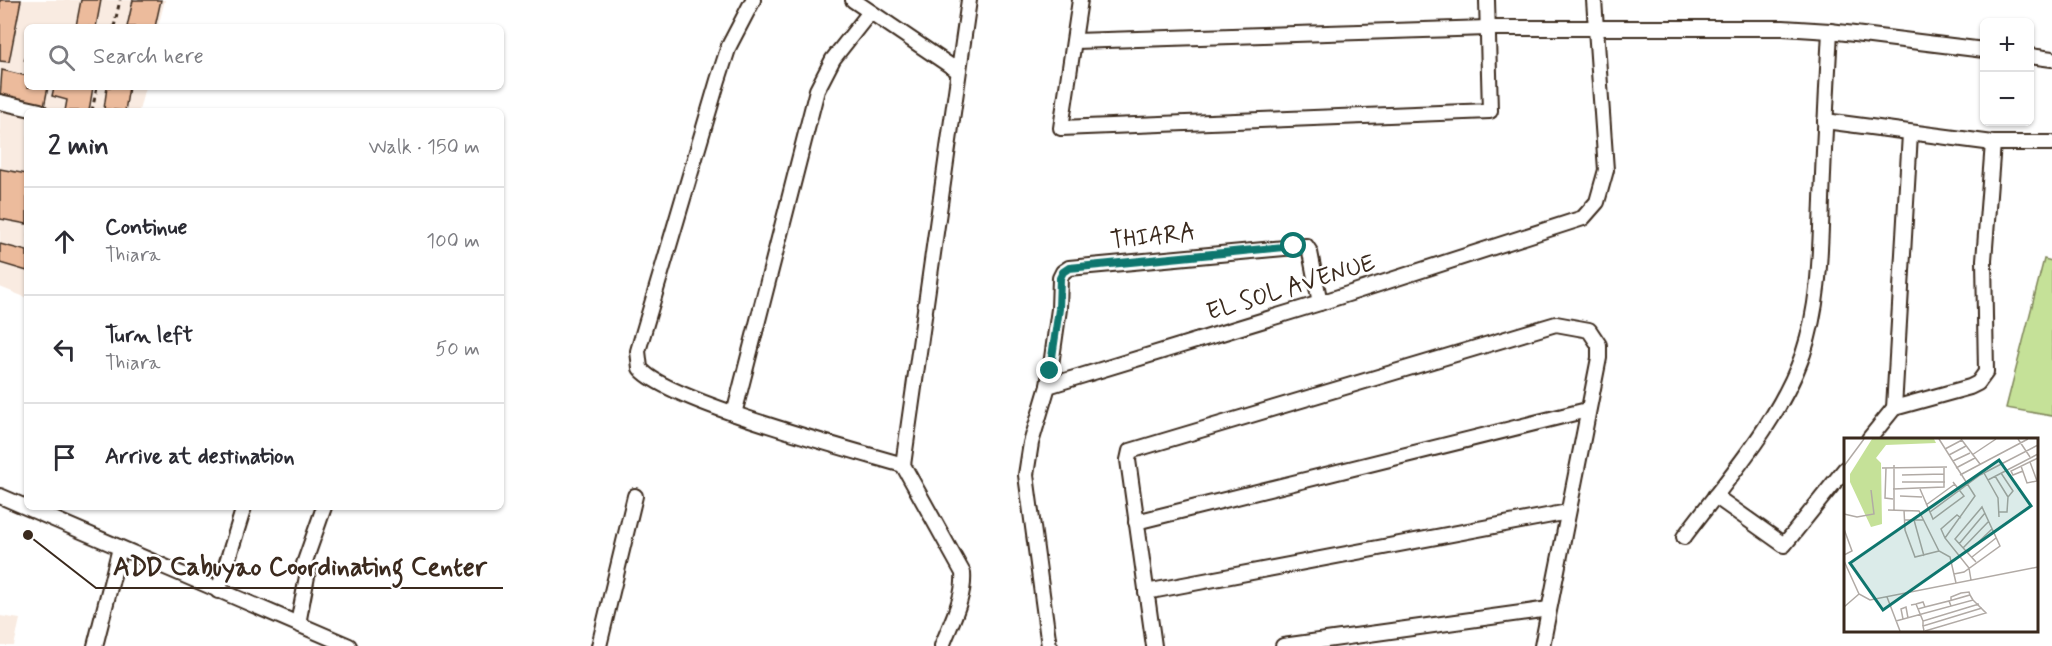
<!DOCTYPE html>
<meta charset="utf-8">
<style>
:root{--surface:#fff;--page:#f2f2f3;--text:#2b2b33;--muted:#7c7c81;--line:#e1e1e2}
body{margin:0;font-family:Mynerve,sans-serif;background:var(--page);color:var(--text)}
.controls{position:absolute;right:18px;top:18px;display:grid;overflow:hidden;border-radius:9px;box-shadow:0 2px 4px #0004}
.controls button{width:54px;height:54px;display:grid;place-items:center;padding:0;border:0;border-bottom:2px solid var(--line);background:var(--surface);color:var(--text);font:30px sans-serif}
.stop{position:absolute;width:18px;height:18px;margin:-14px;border:4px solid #0f766e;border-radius:50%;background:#fff}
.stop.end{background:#0f766e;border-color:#fff;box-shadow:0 2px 6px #0008}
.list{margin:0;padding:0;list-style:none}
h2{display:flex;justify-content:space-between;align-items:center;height:78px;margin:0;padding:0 24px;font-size:26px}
h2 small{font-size:20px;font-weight:400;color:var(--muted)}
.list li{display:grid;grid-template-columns:39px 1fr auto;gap:18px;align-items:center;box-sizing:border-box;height:108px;padding:0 24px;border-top:2px solid var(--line)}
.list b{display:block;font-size:22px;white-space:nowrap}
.list p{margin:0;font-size:20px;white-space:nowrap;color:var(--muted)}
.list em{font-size:20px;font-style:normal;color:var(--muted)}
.icon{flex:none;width:33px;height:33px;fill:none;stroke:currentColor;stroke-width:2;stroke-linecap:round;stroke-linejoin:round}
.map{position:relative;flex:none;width:2052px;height:646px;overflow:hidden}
.search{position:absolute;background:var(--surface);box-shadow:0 2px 4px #0004;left:24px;top:24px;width:480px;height:66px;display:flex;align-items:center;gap:15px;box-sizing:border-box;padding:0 21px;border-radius:9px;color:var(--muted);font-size:22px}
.panel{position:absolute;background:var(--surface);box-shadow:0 2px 4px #0004;left:24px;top:108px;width:480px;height:402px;border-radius:9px}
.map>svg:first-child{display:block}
</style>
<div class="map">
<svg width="2052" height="646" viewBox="0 0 2052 646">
<rect width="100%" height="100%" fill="#fff"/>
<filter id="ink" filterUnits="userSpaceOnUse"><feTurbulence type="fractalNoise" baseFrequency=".0167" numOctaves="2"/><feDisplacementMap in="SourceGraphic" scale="12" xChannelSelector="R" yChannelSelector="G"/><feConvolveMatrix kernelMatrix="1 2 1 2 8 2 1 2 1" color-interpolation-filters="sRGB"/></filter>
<g filter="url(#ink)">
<g fill="#f9ebe1">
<path d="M0,0H165L158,27H27V87H145L139,111H27V298L0,287Z"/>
<path d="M0,616L20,619L14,646H0Z"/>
</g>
<path fill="#c5e198" stroke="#80865b" stroke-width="1.5" d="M2044,259L2052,261V416L2006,408Z"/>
<g fill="#ecbb9c" stroke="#3b2a1e" stroke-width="1.5">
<path d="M0,0H21L9,62L0,61Z"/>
<path d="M81,0H101L96,27L76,26Z"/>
<path d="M133,0H161L155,27H127Z"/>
<path d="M2,70L27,76V87H48L44,107L0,97Z"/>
<path d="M54,87H93L89,111H65L67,100L52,96Z"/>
<path d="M107,87H129L125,111L104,109Z"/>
<path d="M0,169L27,174V224L0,219Z"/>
<path d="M0,244L27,251V271L0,263Z"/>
</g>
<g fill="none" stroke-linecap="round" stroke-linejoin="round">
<defs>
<g id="minor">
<path d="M753,0L729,46L718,80L638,351L640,368C663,400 856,451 903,465"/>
<path d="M853,0L958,71"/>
<path d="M1080,0L1061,128L1490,111L1487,0"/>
<path d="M1075,41L1488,28H1783L1830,31L1984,50"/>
<path d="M2030,56L2052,59"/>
<path d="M0,102L40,111"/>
<path d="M1825,121L1993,143H2052"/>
<path d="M1048,386L1059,309L1060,278L1063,272L1069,268L1306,246L1310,252L1320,303"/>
<path d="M1894,408L1910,134"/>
<path d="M734,414L817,90L833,59L870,12"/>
<path d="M1869,439L1894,408L1970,387L1978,383L1986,372L1984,260L1993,143"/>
<path d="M0,496L349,646"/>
<path d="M1715,496L1784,545L1845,469"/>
<path d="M1136,522L1587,410"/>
<path d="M1684,537C1727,479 1779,422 1803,354C1820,304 1820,252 1822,200C1824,144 1827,87 1830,31"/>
<path d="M218,591L244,507"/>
<path d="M1146,592L1568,512"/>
<path d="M298,624L308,571L304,564L324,507"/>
<path d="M95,646L120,548"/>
<path d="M599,646L635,496"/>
<path d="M942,646C951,622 965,598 963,573L903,465L969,0"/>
<path d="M1049,646L1026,475L1031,443L1048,386L1320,303L1583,218L1597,202L1606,170L1594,0"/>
<path d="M1154,646L1128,460L1130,451L1556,324L1589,330L1599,345V358L1542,646"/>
<path d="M1283,646L1549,609"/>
</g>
</defs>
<use href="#minor" stroke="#3b2a1e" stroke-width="18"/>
<g stroke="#3b2a1e" stroke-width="3" stroke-dasharray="4.5 4.5" stroke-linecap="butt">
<path d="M114,27L120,0"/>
<path d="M24,59L27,60"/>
<path d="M92,111L97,87"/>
</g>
<use href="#minor" stroke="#fff" stroke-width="14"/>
</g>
</g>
<g fill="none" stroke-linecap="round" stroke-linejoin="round" filter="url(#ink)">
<path stroke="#0f766e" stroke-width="8" d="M1050,371L1059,309L1060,278L1063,272L1069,268L1294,246"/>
</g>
<g text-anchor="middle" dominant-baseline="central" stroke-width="5" stroke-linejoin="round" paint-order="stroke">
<g font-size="24" fill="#3b2a1e" stroke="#fff">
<text transform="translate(1153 237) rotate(-6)">THIARA</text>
<text transform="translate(1291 288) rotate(-17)">EL SOL AVENUE</text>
</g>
</g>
<g transform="translate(1844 438)">
<rect width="194" height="194" fill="#fff"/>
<path d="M28,1H90L92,5L42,7L32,20L37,25L38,86L27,89L6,44V36Z" fill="#c5e198"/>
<path fill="none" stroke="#b1aaa5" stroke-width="1.5" d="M95,1L131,58L101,100L125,130L127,142M117,1L136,26M174,1L186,19M101,11L118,2M105,17L122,8M128,17L152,1M109,23L126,15M0,28L20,1M177,28L183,45L193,43L186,24M38,30L103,29M42,30L41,60L49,61M112,30L131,20M179,33L169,37L167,33L194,20M140,35L154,60L155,79M58,37L100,36M116,37L184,1M151,38L164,59M144,42L194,16M58,44H101M49,51L100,49V29M76,51L89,81L120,58L109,44M56,58L78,59M82,67L111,46M44,72L75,73L95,113L106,119L112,145M50,72V27M60,72L61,92L71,119L95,113M86,74L136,37L194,7M155,74H163L164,59L169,53L157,35M0,76L13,79L30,76L27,52M60,82H79M70,82L80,118M0,91L8,113L0,117M101,100L97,91L113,77L117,80M115,106L141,75M119,110L145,83M123,115L148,91M128,119L152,100M0,123L15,156L26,162L194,129M110,136L120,134L156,108L138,69L111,101L132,124M43,159L56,193M105,163L126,157L129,162M107,163V159L117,155L125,154L126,157M72,166L79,164L81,169L74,171M67,167L72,166L79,183M0,169L15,156M81,169L105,163L107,168M59,181L57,171L62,169L64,180M52,183L129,162L142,175L81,193M79,188V183L135,166M80,193L79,188L138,170"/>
<path fill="#0f766e" fill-opacity="0.15" stroke="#0f766e" stroke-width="3" d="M155,22L187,68L39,172L6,125Z"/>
<rect width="194" height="194" fill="none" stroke="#3b2a1e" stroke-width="3"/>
</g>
<path fill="none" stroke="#3b2a1e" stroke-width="2" d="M28 535L96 588H503"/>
<circle fill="#3b2a1e" stroke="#fff" stroke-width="2" cx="28" cy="535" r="6"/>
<g font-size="26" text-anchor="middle" font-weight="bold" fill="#3b2a1e" stroke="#fff" stroke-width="5" stroke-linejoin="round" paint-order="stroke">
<text x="300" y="575">ADD Cabuyao Coordinating Center</text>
</g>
</svg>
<div class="controls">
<button>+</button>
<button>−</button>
</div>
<div class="stop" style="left:1294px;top:246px"></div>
<div class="stop end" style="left:1050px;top:371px"></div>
<div class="search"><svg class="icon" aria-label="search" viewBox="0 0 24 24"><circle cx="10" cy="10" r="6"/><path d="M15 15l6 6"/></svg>Search here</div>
<section class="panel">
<h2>2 min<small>Walk · 150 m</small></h2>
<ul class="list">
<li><svg class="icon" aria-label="ahead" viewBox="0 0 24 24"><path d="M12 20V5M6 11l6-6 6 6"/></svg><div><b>Continue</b><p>Thiara</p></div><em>100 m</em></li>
<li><svg class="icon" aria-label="left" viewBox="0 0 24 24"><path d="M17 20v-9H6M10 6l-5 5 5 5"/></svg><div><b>Turn left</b><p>Thiara</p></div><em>50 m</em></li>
<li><svg class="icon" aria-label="arrive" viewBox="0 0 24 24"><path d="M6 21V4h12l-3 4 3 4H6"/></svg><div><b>Arrive at destination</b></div></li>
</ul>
</section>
</div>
